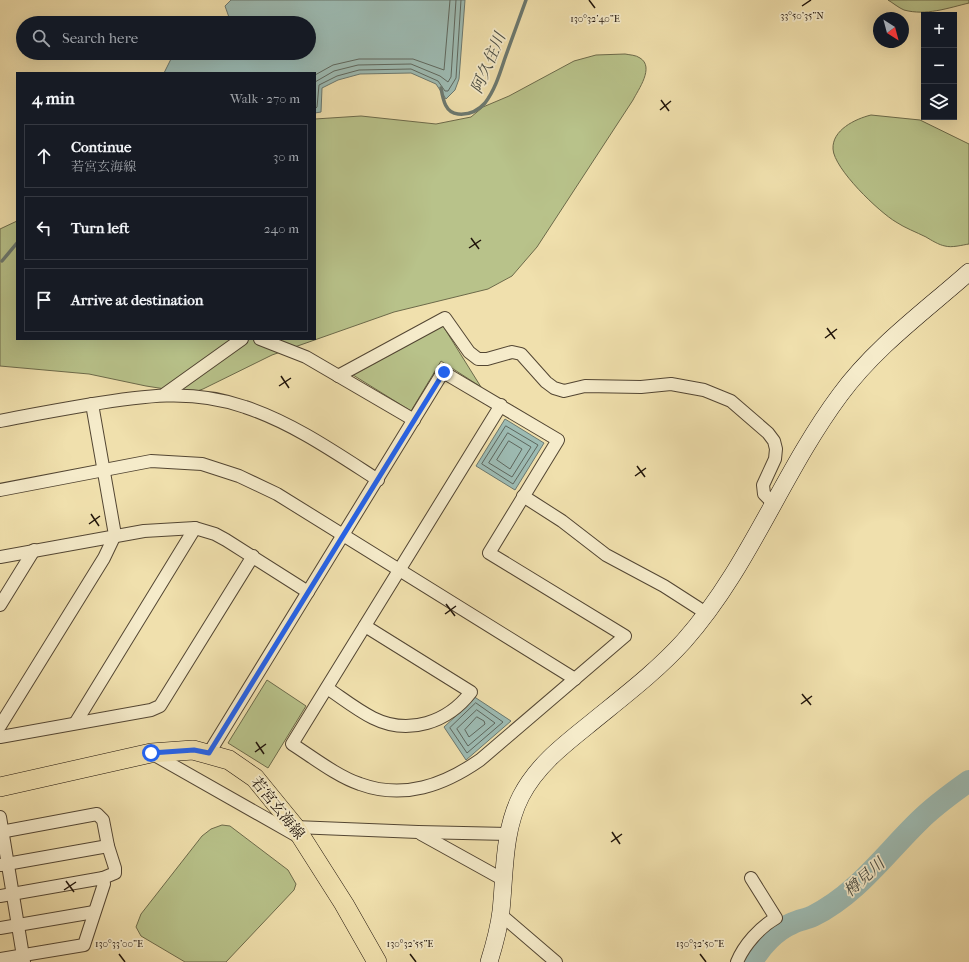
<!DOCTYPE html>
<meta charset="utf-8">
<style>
:root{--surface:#171b24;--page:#20242c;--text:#f1f3f6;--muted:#9ea1a6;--line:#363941}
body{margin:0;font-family:"IM FELL French Canon","Noto Serif JP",serif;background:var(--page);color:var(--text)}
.controls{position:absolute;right:12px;top:12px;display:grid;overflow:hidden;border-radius:0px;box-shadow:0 4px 16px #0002}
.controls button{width:36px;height:36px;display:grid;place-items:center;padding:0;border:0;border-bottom:1px solid var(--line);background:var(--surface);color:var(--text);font:20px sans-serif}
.compass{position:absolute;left:873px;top:12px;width:36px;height:36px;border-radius:50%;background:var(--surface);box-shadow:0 4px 16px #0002;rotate:144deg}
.stop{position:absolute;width:12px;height:12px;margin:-9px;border:3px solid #2563eb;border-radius:50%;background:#fff}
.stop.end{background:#2563eb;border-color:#fff;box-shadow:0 1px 4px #0008}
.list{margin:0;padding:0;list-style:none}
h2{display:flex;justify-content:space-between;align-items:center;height:52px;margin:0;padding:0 16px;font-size:17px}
h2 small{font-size:13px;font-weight:400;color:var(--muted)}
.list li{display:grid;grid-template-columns:26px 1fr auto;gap:12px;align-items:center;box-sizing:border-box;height:64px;margin:0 8px 8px;padding:0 8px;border:1px solid var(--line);border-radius:0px}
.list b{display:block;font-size:15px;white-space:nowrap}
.list p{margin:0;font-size:13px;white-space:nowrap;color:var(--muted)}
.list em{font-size:13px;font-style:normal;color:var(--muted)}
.icon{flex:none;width:22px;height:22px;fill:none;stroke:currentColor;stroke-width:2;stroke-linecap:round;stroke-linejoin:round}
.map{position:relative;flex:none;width:969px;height:962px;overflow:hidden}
.search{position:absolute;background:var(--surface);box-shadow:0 4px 16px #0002;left:16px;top:16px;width:300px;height:44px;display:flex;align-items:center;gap:10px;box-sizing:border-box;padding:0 14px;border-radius:22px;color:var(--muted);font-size:15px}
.panel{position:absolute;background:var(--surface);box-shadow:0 4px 16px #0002;left:16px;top:72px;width:300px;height:268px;border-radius:0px}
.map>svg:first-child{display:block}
</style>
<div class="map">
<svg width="969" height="962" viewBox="0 0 969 962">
<rect width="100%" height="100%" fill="#f0e0ad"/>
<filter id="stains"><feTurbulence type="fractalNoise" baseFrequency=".005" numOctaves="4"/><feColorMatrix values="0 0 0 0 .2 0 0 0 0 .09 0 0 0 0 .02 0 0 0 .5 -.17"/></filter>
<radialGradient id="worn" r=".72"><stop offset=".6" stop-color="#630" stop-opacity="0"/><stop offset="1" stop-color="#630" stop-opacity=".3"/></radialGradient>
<g fill="#b8c28a" stroke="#6c6a4a">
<path d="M888,0H969V3C948,8 926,16 904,10C899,8 893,3 888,0Z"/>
<path d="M625,54C630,55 636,55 640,58C655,67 638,90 633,100L537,247L512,276L488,289L394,312L272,355L203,389L191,393L146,386L89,374L0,366V229L17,221V339H315V119L361,116L436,124L471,117L483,107L509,96L574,61L596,55Z"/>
<path d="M871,115L920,120L969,144V244C962,245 952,248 945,246C939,245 931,240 926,237C916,232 905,228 896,222C879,212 834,169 833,149C832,130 855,119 871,115Z"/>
<path d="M443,326L481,387L441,361L411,411L353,375Z"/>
<path d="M267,680L306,706L268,768L228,743Z"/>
<path d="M222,825L230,826L288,870L296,884L294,890L226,962H185L141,936L136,927L141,914L202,836L211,829Z"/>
</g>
<g fill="#9dbbb3" stroke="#6b786f">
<path d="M231,0H465L459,79L455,90L446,99L436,84L411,73L360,74L338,80L322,88L321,112L315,113V73H164L174,53H309V23H231L225,6Z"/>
<path d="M505,419L544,443L515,490L476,466Z"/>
<path d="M473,696L511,721L466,760L444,727L470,703Z"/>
</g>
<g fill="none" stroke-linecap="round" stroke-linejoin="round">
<g stroke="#5e675e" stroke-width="1">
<path d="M315,75L333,65L359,59H413L444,70L450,0"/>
<path d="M315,82L334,71L358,65L411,64L440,76L448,82L451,77L456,0"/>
<path d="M315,109L317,107L319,85L337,76L359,70L411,69L438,81L445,91H448L456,78L461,0"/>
<path d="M506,426L538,445L513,484L482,464Z"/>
<path d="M508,433L531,447L512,477L489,463Z"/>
<path d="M509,441L522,449L510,469L497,460Z"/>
<path d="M476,703L503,722L467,753L450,728Z"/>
<path d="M477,710L495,723L468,746L457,729Z"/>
<path d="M477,717L484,721L485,724L469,737L465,730Z"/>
</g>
<g stroke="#6b786f" stroke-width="3.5">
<path d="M441,88C443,99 445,113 458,114C469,115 478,111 485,103C495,90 500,73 505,58C512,39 519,19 526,0"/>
<path d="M2,261L17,243"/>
</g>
<path stroke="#9dbbb3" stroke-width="22" d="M752,962C761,946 776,930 793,923C799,920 807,919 813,916C857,894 885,854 919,821C934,806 952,793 969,781"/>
<defs>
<g id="street">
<path d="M260,339L306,357L414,420"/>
<path d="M338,376L445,318L469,352L478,359H487L512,352L521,354L546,382L554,388L564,391L585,386L641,387L671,384L704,390L731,401L768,433L774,441L776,449L775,459L763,485L764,494L773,503"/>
<path d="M165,394L242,339"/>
<path d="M0,421C29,415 58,410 87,405C141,396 192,388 245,407C293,423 336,453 378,480"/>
<path d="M0,490L151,461L202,464L239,476L277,494L575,679"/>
<path d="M523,496L562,521L606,555L664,586L706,613"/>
<path d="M0,557L144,531L195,528L215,534L226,540L308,592"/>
<path d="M0,605L34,550"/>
<path d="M327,688C342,698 357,710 373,718C409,736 448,722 471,692L365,626"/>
<path d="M76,722L195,528"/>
<path d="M0,726L104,558L115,535L92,404"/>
<path d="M0,737L151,710L160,706L253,556"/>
<path d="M151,753L299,837"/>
<path d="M209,753L443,372L558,440L489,553L625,636L480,760C444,785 404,800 360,784C338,777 311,756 292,744L501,405"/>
<path d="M0,817L24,962"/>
<path d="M295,827L418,832L508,834"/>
<path d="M0,832L97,814L103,820L108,846L115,868V873L103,878"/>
<path d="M421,834L504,880"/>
<path d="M1,865L108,846"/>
<path d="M0,896L103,878L104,884L84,945L0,959"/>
<path d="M500,914L556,962"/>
<path d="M0,928L94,912"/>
<path d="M737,962C744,945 760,927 776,918L751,878"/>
</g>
<path id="secondary" d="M489,962C494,946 499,928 501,911C505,873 503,831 521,796C536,767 561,747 586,727C620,699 655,673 684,641C749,568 782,473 840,395C875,347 925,311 969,272"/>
<path id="primary" d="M0,787L151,753L193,750L229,760L255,778L295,827L344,904L377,962"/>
</defs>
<use href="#street" stroke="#534633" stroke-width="14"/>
<use href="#secondary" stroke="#1f130a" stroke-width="18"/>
<use href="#primary" stroke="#1f130a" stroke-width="20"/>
<use href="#street" stroke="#f5ebca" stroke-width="12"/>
<use href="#secondary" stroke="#f5ebca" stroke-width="17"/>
<use href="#primary" stroke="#f0e0ad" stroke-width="19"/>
</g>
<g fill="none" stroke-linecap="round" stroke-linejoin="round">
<path stroke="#2563eb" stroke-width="5" d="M151,753L194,750L209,753L444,372"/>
</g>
<path fill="none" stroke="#1f130a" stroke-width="1.5" d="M589,0L595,8M802,6L811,0M661,100L669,111M660,110L671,101M471,238L479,249M469,248L481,240M827,328L835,339M825,338L837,329M281,376L289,388M279,386L291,378M637,466L645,477M635,476L646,468M91,514L99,526M89,524L100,516M446,604L455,616M445,614L456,606M802,694L811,705M801,704L812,696M256,742L264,754M255,752L266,744M612,832L620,844M611,842L622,834M66,881L74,892M64,890L76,882M119,954L125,962M410,954L416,962M700,954L706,962"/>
<g text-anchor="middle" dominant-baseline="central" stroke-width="3.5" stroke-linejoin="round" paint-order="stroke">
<g font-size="15" fill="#1f130a" stroke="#f5ebca">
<text transform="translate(278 808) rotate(51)">若宮玄海線</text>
</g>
<g font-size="16" font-style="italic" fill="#4b4e45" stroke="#f5ebca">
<text transform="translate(488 63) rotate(-67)">阿久住川</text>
<text transform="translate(864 877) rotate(-42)">樽見川</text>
</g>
</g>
<g font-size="10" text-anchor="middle" fill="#1f130a" stroke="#f5ebca" stroke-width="3.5" stroke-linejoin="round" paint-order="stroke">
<text x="802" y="19">33°50'35"N</text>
<text x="595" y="22">130°32'40"E</text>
<text x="119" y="947">130°33'00"E</text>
<text x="410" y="947">130°32'55"E</text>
<text x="700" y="947">130°32'50"E</text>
</g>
<rect width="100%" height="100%" filter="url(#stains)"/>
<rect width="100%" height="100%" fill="url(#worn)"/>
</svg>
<div class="controls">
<button>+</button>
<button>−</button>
<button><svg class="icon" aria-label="layers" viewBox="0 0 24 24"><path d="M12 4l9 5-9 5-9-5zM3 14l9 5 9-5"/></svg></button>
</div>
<svg class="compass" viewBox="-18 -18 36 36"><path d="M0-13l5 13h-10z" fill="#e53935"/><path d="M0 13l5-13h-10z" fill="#9ea1a6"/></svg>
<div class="stop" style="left:151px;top:753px"></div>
<div class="stop end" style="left:444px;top:372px"></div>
<div class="search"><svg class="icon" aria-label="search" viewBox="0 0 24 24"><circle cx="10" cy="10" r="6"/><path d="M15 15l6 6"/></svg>Search here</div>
<section class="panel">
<h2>4 min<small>Walk · 270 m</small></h2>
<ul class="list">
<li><svg class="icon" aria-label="ahead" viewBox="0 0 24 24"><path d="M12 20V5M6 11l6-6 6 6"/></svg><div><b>Continue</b><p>若宮玄海線</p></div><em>30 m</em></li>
<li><svg class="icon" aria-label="left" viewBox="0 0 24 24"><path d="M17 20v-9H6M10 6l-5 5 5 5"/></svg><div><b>Turn left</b></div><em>240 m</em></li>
<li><svg class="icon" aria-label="arrive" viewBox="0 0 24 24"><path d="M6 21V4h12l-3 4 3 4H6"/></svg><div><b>Arrive at destination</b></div></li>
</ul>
</section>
</div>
